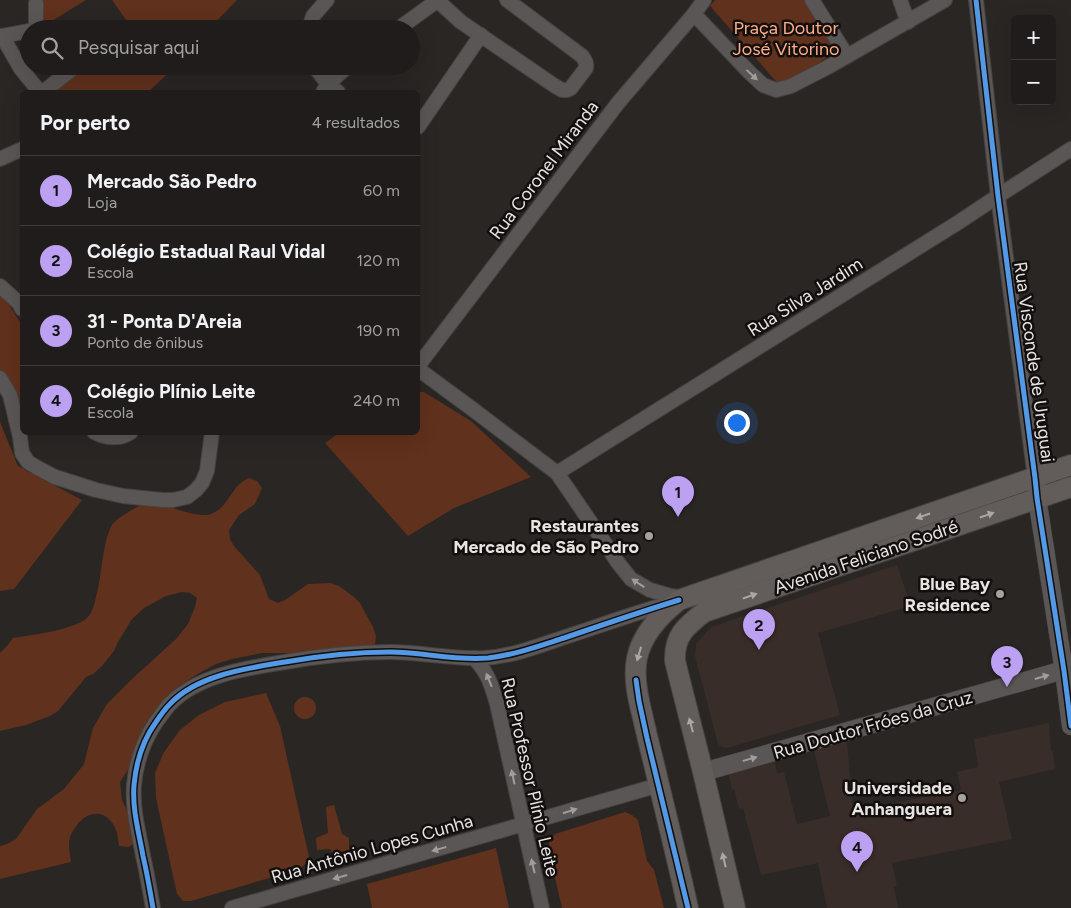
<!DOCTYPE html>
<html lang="pt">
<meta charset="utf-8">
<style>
:root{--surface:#201c1b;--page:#2d2928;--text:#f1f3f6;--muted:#a2a1a3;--line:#3d3a3a;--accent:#bca0f2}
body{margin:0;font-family:Figtree,sans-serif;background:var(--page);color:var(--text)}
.controls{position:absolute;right:15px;top:15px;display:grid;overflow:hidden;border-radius:8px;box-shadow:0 5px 20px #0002}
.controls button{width:45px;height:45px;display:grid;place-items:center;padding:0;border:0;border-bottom:1px solid var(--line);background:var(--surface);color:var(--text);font:25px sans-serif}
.you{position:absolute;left:736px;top:422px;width:18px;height:18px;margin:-12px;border:4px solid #fff;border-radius:50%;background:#1a73e8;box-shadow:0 0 0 8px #1a73e833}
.badge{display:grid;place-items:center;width:32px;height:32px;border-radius:50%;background:var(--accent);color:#111;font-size:16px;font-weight:700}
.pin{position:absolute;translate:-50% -41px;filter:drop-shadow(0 1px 2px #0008)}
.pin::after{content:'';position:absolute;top:26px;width:18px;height:15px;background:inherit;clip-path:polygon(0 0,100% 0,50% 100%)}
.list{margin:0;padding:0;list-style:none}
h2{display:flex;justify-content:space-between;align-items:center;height:65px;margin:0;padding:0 20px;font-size:21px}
h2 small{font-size:16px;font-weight:400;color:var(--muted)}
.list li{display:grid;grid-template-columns:32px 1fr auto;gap:15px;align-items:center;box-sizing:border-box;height:70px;padding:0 20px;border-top:1px solid var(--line)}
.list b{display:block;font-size:19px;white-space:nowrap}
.list p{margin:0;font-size:16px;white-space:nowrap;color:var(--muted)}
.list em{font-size:16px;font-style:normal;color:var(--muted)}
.icon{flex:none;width:28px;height:28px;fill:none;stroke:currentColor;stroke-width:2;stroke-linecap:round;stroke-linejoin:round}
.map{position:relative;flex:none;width:1071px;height:908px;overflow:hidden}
.search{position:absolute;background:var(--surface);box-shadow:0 5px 20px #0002;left:20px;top:20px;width:400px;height:55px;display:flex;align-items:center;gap:12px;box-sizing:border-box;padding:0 18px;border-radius:28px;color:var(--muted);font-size:19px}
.panel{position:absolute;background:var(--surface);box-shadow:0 5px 20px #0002;left:20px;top:90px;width:400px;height:345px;border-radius:8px}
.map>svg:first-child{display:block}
</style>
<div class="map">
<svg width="1071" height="908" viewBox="0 0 1071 908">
<rect width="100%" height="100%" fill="#2a2624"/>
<g fill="#392d29">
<path d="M897,565L911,606L818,633L840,715L727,748L722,747L718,744L695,656L696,644L704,635L711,627Z"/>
<path d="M1049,723L1051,751H1053L1055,769L999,782L1012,839L892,863L897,886L894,887L898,908H827L818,863L761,875L743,808L739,809L734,789L732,790L729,776L731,773L775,762L777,773L784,772L797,824L830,816L814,750L847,741L853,811L961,790L957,772L978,767L974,739Z"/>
</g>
<g fill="#60311c">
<path d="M37,0H86L42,27Z"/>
<path d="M112,0H237L209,29H129L131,27Z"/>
<path d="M715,0H804L837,51L781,87L710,6Z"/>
<path d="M85,66H176L148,92H54Z"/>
<path d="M0,291L22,325V412L0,378Z"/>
<path d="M418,392H424L471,421L531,477L454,508L408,536L325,443L339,433L418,432Z"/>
<path d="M0,422L18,466L82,500L14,589L0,591Z"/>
<path d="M249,478L257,481L262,488L255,504L239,515L229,530L230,539L234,546L260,575L269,599L278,603L285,600L308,584L330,583L339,586L354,597L360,603L373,627L376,636L375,644L361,653H262L232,659L216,664L201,672L179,686L162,706L141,735L130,767L120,782L122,800L130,817L136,841L129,847L119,846C118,841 118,835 116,830C109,811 90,808 77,825C73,830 70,835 69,842C69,848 70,856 71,862L0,879V846L7,844L16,839L37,809L64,789L84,764L93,728L107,704L132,679L176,639L188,624L195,607L197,598L190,593L182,592L166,596L144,608L132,619L118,642L114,651L102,666L93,674L86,677L58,711L50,716L26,725L0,731V653L7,646L13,638C32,635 73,630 87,618C93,612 94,604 96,597C102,577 102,542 112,525C117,517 141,505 150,500C165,505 192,516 207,515C214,514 222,508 226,502C234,491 237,483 249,478Z"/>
<path d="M266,693L280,726L309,857L305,864L300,869L191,901H183L177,894L156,798L155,773L164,752L180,730L199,715L225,702Z"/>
<circle cx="305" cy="708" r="11"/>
<path d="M334,805L342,834L349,838V857L335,858L330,849L317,850L316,838L328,833L326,807Z"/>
<path d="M625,812L632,815L638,820L647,861L654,870L664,908H562L548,848L550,840L555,834Z"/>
<path d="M496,848L509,908H372L367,884Z"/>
</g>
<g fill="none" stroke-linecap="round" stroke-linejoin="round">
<defs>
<g id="minor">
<path d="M812,0L847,56"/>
<path d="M900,0L908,22"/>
<path d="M976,0L998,196L1035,478"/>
<path d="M438,1L461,22L555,86L562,90H567L571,88L586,68C587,63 585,60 582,56L507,0"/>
<path d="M694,14L749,72L763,85L776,90L791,86L828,67L945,0"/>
<path d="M34,29L36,25V3"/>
<path d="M309,29L313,16L327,0"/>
<path d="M398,29L438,0"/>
<path d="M0,36H2L21,69L40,92"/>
<path d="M2,36L29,31"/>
<path d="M314,66L328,84L338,92"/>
<path d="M43,92L76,66"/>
<path d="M323,92L328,84L348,66"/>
<path d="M418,127L481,35"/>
<path d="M0,159L22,149"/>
<path d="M0,286L19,303L22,309"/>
<path d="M418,366L618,103L694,14L704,0"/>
<path d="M418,369L471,408L557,473L619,564L631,579L650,590L671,596L683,598"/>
<path d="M0,378L10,395L20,437L22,453L28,462L38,468L55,477L96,490L123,496L162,500H173L187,497L196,490L202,483L207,471L212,432"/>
<path d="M94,432C105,438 120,440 131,432"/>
<path d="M557,473L959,222L998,196L1071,149"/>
<path d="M474,658C489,674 491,685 497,704L542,908"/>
<path d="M153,908C150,891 147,873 143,856C139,833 132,809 134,785C136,763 144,740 156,722C161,716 165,709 170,704C198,675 247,668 285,662C320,656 356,652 391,652C422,652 454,660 485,658C512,656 536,647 562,638C599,626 635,613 673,602"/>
<path d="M232,908L659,785"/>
</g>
<g id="tertiary">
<path d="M1036,484L1037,498L1064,671L1071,726"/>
<path d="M703,772L1071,668"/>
</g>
<g id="secondary">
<path d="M688,908C679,867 669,826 659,785C654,763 648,741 643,718C638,699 633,677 637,658C642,634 660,615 679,600L1071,465"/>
<path d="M735,908L703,772L675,661C674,636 685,627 704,612L1071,487"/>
</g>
</defs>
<use href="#minor" stroke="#454240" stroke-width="16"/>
<use href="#tertiary" stroke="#454240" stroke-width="19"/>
<use href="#secondary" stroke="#454240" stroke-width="22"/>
<use href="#minor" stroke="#595655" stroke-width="14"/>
<use href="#tertiary" stroke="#595655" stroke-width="18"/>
<use href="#secondary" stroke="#625c5a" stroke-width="20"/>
<defs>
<g id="cycleway">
<path d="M976,0L998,196L1035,478L1037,498L1064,671L1071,726"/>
<path d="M636,680L639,701L647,738L688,908"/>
<path d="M153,908C150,891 147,873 143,856C139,833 132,809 134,785C136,763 143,740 156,722C160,716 165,709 170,704C197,675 248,668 285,662C319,656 355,652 390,652C422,652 455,661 488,658C514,655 539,646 564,638C602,625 640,612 679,600"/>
</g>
</defs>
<use href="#cycleway" stroke="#120f0e" stroke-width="8"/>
<use href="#cycleway" stroke="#5399e6" stroke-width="5"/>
</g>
<defs><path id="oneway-solid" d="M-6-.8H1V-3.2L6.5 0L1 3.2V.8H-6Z" transform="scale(1.25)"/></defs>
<g fill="#a09d9c">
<use href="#oneway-solid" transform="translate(752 75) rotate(43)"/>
<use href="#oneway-solid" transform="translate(638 583) rotate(-147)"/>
<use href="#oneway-solid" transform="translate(1042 677) rotate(-16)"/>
<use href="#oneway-solid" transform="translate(489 680) rotate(-112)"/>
<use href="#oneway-solid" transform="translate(750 759) rotate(-16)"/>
<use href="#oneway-solid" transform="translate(513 777) rotate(-102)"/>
<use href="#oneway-solid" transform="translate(570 811) rotate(-17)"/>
<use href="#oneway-solid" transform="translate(439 849) rotate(164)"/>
<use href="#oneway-solid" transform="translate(533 866) rotate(-103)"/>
<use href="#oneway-solid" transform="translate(340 877) rotate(164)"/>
</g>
<g fill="#aca7a5">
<use href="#oneway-solid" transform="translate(987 515) rotate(-19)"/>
<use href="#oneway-solid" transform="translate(923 516) rotate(161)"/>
<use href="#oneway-solid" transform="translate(750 596) rotate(-19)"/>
<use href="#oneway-solid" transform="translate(639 654) rotate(106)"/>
<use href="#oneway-solid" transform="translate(691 725) rotate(-105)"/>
<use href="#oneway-solid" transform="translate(724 860) rotate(-103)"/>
</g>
<g fill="#a6a2a0" stroke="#120f0e" stroke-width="2">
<circle cx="649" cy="536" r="5"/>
<circle cx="1000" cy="594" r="5"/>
<circle cx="962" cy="798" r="5"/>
</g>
<g text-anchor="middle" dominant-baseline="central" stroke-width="5" stroke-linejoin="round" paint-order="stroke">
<g font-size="18" fill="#ffac88" stroke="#120f0e">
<text x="786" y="28">Praça Doutor<tspan x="786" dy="21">José Vitorino</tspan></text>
</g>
<g font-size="18" fill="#e8e4e2" stroke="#120f0e">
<text transform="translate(544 170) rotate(-53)">Rua Coronel Miranda</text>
<text transform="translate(805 297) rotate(-32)">Rua Silva Jardim</text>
<text transform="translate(1034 362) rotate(82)">Rua Visconde de Uruguai</text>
<text transform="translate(866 557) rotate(-19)">Avenida Feliciano Sodré</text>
<text transform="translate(873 725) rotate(-16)">Rua Doutor Fróes da Cruz</text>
<text transform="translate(530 777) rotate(77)">Rua Professor Plínio Leite</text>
<text transform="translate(372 849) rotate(-16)">Rua Antônio Lopes Cunha</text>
</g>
<g font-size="18" font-weight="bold" fill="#e8e4e2" stroke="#120f0e" text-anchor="end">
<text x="639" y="526">Restaurantes<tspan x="639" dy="21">Mercado de São Pedro</tspan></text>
<text x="990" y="584">Blue Bay<tspan x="990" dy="21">Residence</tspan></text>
<text x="952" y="788">Universidade<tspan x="952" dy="21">Anhanguera</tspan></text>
</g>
</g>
</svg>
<div class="controls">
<button>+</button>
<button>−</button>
</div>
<div class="you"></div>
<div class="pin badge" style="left:678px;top:517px">1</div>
<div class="pin badge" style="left:759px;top:650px">2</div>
<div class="pin badge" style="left:1007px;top:687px">3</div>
<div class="pin badge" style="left:857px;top:872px">4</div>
<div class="search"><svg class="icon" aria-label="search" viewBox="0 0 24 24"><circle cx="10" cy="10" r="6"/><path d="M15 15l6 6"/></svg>Pesquisar aqui</div>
<section class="panel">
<h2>Por perto<small>4 resultados</small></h2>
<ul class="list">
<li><span class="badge">1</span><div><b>Mercado São Pedro</b><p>Loja</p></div><em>60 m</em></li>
<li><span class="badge">2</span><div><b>Colégio Estadual Raul Vidal</b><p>Escola</p></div><em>120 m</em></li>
<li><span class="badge">3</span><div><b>31 - Ponta D'Areia</b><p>Ponto de ônibus</p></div><em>190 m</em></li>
<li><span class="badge">4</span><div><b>Colégio Plínio Leite</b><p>Escola</p></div><em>240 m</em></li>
</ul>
</section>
</div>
